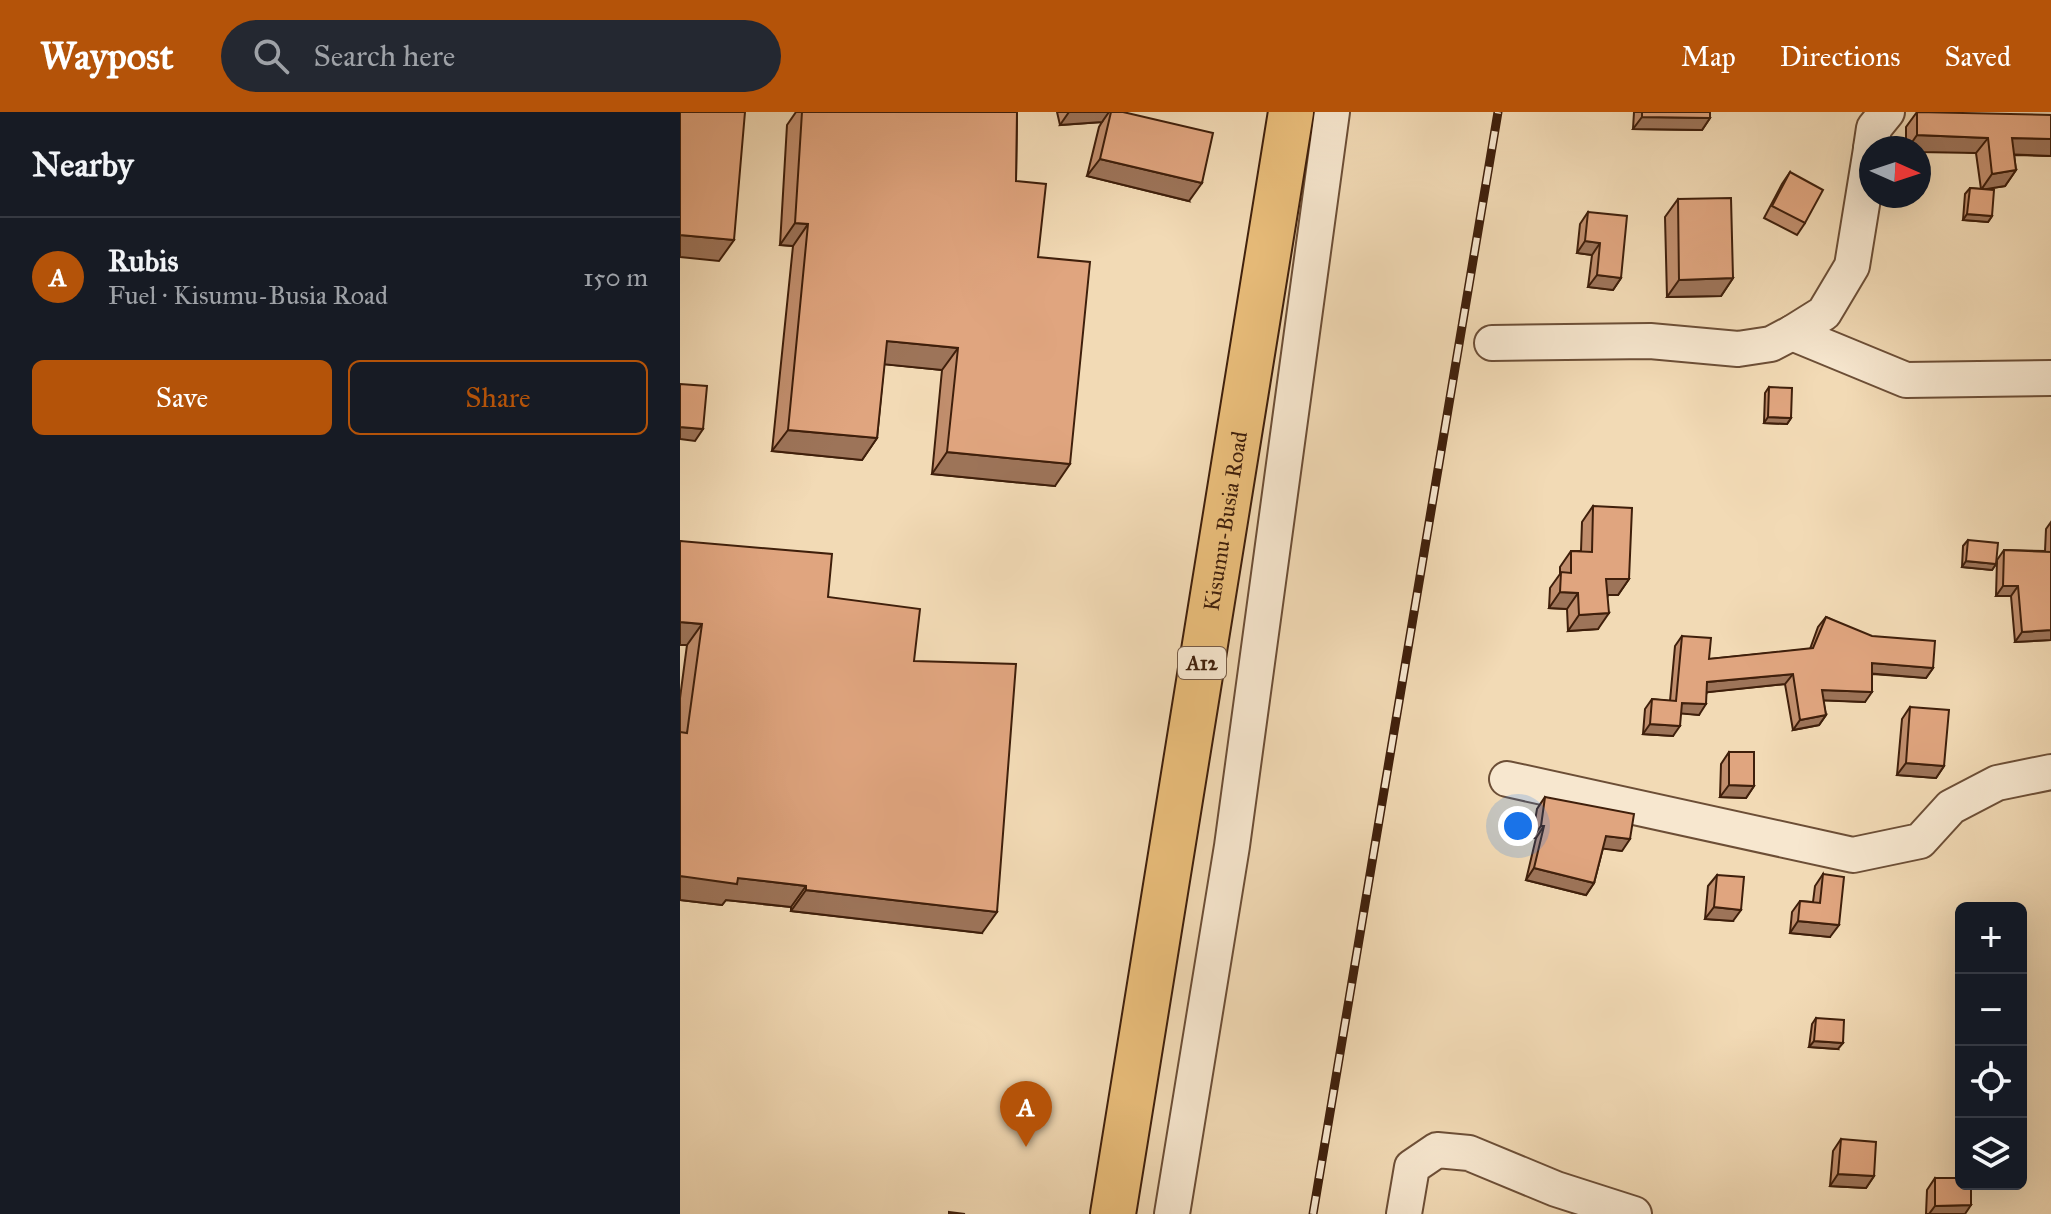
<!DOCTYPE html>
<meta charset="utf-8">
<style>
:root{--surface:#171b24;--page:#242831;--text:#f1f3f6;--muted:#9ea1a6;--line:#363941;--accent:#b45309}
body{margin:0;font-family:"IM FELL Great Primer",serif;background:var(--page);color:var(--text)}
.controls{position:absolute;right:24px;bottom:24px;display:grid;overflow:hidden;border-radius:12px;box-shadow:0 8px 32px #0002}
.controls button{width:72px;height:72px;display:grid;place-items:center;padding:0;border:0;border-bottom:2px solid var(--line);background:var(--surface);color:var(--text);font:40px sans-serif}
.compass{position:absolute;left:1179px;top:24px;width:72px;height:72px;border-radius:50%;background:var(--surface);box-shadow:0 8px 32px #0002;rotate:93deg}
.you{position:absolute;left:838px;top:714px;width:28px;height:28px;margin:-20px;border:6px solid #fff;border-radius:50%;background:#1a73e8;box-shadow:0 0 0 12px #1a73e833}
.badge{display:grid;place-items:center;width:52px;height:52px;border-radius:50%;background:var(--accent);color:#fff;font-size:26px;font-weight:700}
.pin{position:absolute;translate:-50% -66px;filter:drop-shadow(0 2px 4px #0008)}
.pin::after{content:'';position:absolute;top:42px;width:28px;height:24px;background:inherit;clip-path:polygon(0 0,100% 0,50% 100%)}
.list{margin:0;padding:0;list-style:none}
h2{display:flex;justify-content:space-between;align-items:center;height:104px;margin:0;padding:0 32px;font-size:34px}
h2 small{font-size:26px;font-weight:400;color:var(--muted)}
.list li{display:grid;grid-template-columns:52px 1fr auto;gap:24px;align-items:center;box-sizing:border-box;height:120px;padding:0 32px;border-top:2px solid var(--line)}
.list b{display:block;font-size:30px;white-space:nowrap}
.list p{margin:0;font-size:26px;white-space:nowrap;color:var(--muted)}
.list em{font-size:26px;font-style:normal;color:var(--muted)}
.actions{display:flex;gap:16px;padding:24px 32px}
.actions a{flex:1;padding:18px 0;border:2px solid var(--accent);border-radius:12px;text-align:center;font-size:28px;color:var(--accent)}
.actions .main{background:var(--accent);color:#fff}
.icon{flex:none;width:44px;height:44px;fill:none;stroke:currentColor;stroke-width:2;stroke-linecap:round;stroke-linejoin:round}
.map{position:relative;flex:none;width:1371px;height:1102px;overflow:hidden}
header{display:flex;align-items:center;gap:48px;box-sizing:border-box;height:112px;padding:0 40px;background:var(--accent);color:#fff}
header strong{font-size:38px}
nav{display:flex;gap:44px;margin-inline-start:auto;font-size:28px}
.search{width:560px;height:72px;background:var(--page);display:flex;align-items:center;gap:20px;box-sizing:border-box;padding:0 28px;border-radius:44px;color:var(--muted);font-size:30px}
main{display:flex}
aside{flex:1;background:var(--surface)}
.map>svg:first-child{display:block}
</style>
<header>
<strong>Waypost</strong>
<div class="search"><svg class="icon" aria-label="search" viewBox="0 0 24 24"><circle cx="10" cy="10" r="6"/><path d="M15 15l6 6"/></svg>Search here</div>
<nav><a>Map</a><a>Directions</a><a>Saved</a></nav>
</header>
<main>
<aside>
<h2>Nearby<small></small></h2>
<ul class="list">
<li><span class="badge">A</span><div><b>Rubis</b><p>Fuel · Kisumu-Busia Road</p></div><em>150 m</em></li>
</ul>
<div class="actions"><a class="main">Save</a><a>Share</a></div>
</aside>
<div class="map">
<svg width="1371" height="1102" viewBox="0 0 1371 1102">
<rect width="100%" height="100%" fill="#f2dab5"/>
<filter id="stains"><feTurbulence type="fractalNoise" baseFrequency=".0025" numOctaves="4"/><feColorMatrix values="0 0 0 0 .2 0 0 0 0 .09 0 0 0 0 .02 0 0 0 .5 -.17"/></filter>
<radialGradient id="worn" r=".72"><stop offset=".6" stop-color="#630" stop-opacity="0"/><stop offset="1" stop-color="#630" stop-opacity=".3"/></radialGradient>
<g fill="none" stroke-linecap="round" stroke-linejoin="round">
<defs>
<g id="minor">
<path d="M1191,36L1194,16L1207,0"/>
<path d="M1112,221L1226,268L1371,266"/>
<path d="M812,231L970,229L1058,237L1091,232L1112,221L1144,201L1172,154L1191,37"/>
<path d="M827,667L1173,743L1240,729L1271,695L1317,671L1371,660"/>
<path d="M492,1102L552,734L652,0"/>
<path d="M724,1102L732,1055L757,1038L789,1041L876,1077L954,1102"/>
</g>
<g id="highway">
<path id="s1" d="M433,1102L611,0"/>
</g>
</defs>
<use href="#minor" stroke="#6c4e36" stroke-width="38"/>
<use href="#highway" stroke="#3f1f0b" stroke-width="48"/>
<use href="#minor" stroke="#f7e7cf" stroke-width="34"/>
<use href="#highway" stroke="#e9bd7a" stroke-width="44"/>
<defs>
<path id="rail" d="M633,1102L818,0"/>
</defs>
<use href="#rail" stroke="#3f1f0b" stroke-width="9"/>
<use href="#rail" stroke="#f7e7cf" stroke-width="6" stroke-dasharray="18" stroke-linecap="butt"/>
</g>
<g fill="#c18e6d" stroke="#3f1f0b" stroke-width="2">
<path d="M116,0H337L336,69L358,145L375,374L252,362L262,258L204,252L197,326L182,348L92,339L113,134L100,133L107,13Z"/>
<path d="M377,0H443L509,89L407,64L419,15L422,10L380,13Z"/>
<path d="M954,0H1030V6L1022,18L953,17Z"/>
<path d="M1237,0H1280L1371,44L1334,43L1336,58L1325,74L1304,77L1312,104L1308,110L1283,108L1285,82L1290,76L1301,77L1296,41L1239,36H1226V15Z"/>
<path d="M1110,60L1125,111L1117,123L1084,106L1102,72Z"/>
<path d="M998,87L1053,166L1041,184L987,185L985,105Z"/>
<path d="M908,100L941,166L933,178L908,175L912,143L897,141L900,112Z"/>
<path d="M1089,275L1111,306L1107,312L1084,311L1085,281Z"/>
<path d="M913,394L949,467L938,483H928L918,517L888,519L887,497L869,496L870,476L880,462V455L891,439H901L902,410Z"/>
<path d="M1371,410V528L1335,530L1331,484H1316L1317,448L1324,438L1365,439L1366,417Z"/>
<path d="M1288,428L1316,452L1312,458L1282,455L1283,434Z"/>
<path d="M0,429L148,485L234,549L302,821L111,799V795L46,788L42,793L0,788V586L7,533Z"/>
<path d="M1146,505L1253,556L1246,566L1192,562L1185,590L1143,588L1146,603L1139,613L1113,618L1105,572L1027,580L1019,603L1001,601L993,624L963,622L965,597L972,587L990,589L995,534L1002,524L1029,547L1130,537L1138,515Z"/>
<path d="M1230,595L1264,654L1256,666L1217,663L1222,607Z"/>
<path d="M1049,640L1074,674L1066,686L1040,685L1041,652Z"/>
<path d="M865,685L942,739L923,736L914,771L906,783L846,768L856,726H852L857,697Z"/>
<path d="M1143,762L1150,825L1110,821L1112,800L1120,789L1133,790L1135,774Z"/>
<path d="M1037,763L1053,809L1025,807L1028,774Z"/>
<path d="M1136,906L1158,937L1129,935L1132,912Z"/>
<path d="M1161,1027L1194,1064L1186,1076L1150,1074L1153,1039Z"/>
<path d="M1255,1066L1285,1102H1246L1247,1078Z"/>
</g>
<g fill="#9d7459" stroke="#3f1f0b" stroke-width="2">
<path d="M389,0H429L422,10L380,13Z"/>
<path d="M962,5L1030,6L1022,18L953,17Z"/>
<path d="M1237,23L1308,26L1296,41L1239,40V36H1228Z"/>
<path d="M1332,26L1371,27V44L1321,42Z"/>
<path d="M420,47L522,71L509,89L407,64Z"/>
<path d="M1336,58L1325,74L1301,78L1312,62Z"/>
<path d="M1287,102L1312,104L1308,110L1283,108Z"/>
<path d="M115,111L128,112L113,134L100,133Z"/>
<path d="M0,123L54,128L39,149L0,145Z"/>
<path d="M905,129L920,131L912,143L897,141Z"/>
<path d="M917,163L941,166L933,178L908,175Z"/>
<path d="M1053,166L1041,184L987,185L999,168Z"/>
<path d="M207,229L278,236L262,258L191,251Z"/>
<path d="M1088,305L1111,306L1107,312L1084,311Z"/>
<path d="M0,315L23,317L15,329L0,327Z"/>
<path d="M108,318L197,326L182,348L92,339Z"/>
<path d="M267,340L390,352L375,374L252,362Z"/>
<path d="M1286,449L1316,452L1312,458L1282,455Z"/>
<path d="M926,467H949L938,483H915Z"/>
<path d="M1323,474H1338L1331,484H1316Z"/>
<path d="M880,480L898,481L887,497L869,496Z"/>
<path d="M929,501L918,517L888,519L899,503Z"/>
<path d="M0,510L22,512L7,533H0Z"/>
<path d="M1371,518V528L1335,530L1342,520Z"/>
<path d="M1192,551L1253,556L1246,566L1185,561Z"/>
<path d="M1113,562L1105,572L1020,581L1027,570Z"/>
<path d="M1142,578L1192,580L1185,590L1134,588Z"/>
<path d="M1002,591L1026,592L1019,603L995,601Z"/>
<path d="M1146,603L1139,613L1113,618L1120,608Z"/>
<path d="M970,612L1000,614L993,624L963,622Z"/>
<path d="M1226,651L1264,654L1256,666L1217,663Z"/>
<path d="M1049,673L1074,674L1066,686L1040,685Z"/>
<path d="M861,714H864L856,726H852Z"/>
<path d="M926,724L950,727L942,739L918,736Z"/>
<path d="M854,756L914,771L906,783L846,768Z"/>
<path d="M0,764L58,766L126,774L111,795L46,788L42,793L0,788Z"/>
<path d="M126,778L317,800L302,821L111,799Z"/>
<path d="M1034,795L1061,798L1053,809L1025,807Z"/>
<path d="M1118,809L1159,813L1150,825L1110,821Z"/>
<path d="M1134,929L1163,931L1158,937L1129,935Z"/>
<path d="M1158,1062L1194,1064L1186,1076L1150,1074Z"/>
<path d="M1291,1093L1285,1102H1249L1255,1094Z"/>
</g>
<g fill="#e0a57f" stroke="#3f1f0b" stroke-width="2">
<path d="M0,0H65L54,128L0,123Z"/>
<path d="M122,0H337L336,69L366,72L358,145L410,150L390,352L267,340L278,236L207,229L197,326L108,318L128,112L115,111Z"/>
<path d="M431,0H443L533,21L522,71L420,47Z"/>
<path d="M962,0H1030V6L962,5Z"/>
<path d="M1237,0L1371,3V27L1332,26L1336,58L1312,62L1308,26L1237,23Z"/>
<path d="M1110,60L1143,78L1125,111L1092,94Z"/>
<path d="M1290,76L1314,78L1312,104L1287,102Z"/>
<path d="M1051,86L1053,166L999,168L998,87Z"/>
<path d="M908,100L947,104L941,166L917,163L920,131L905,129Z"/>
<path d="M0,272L27,274L23,317L0,315Z"/>
<path d="M1089,275L1112,276L1111,306L1088,305Z"/>
<path d="M913,394L952,396L949,467H926L929,501L899,503L898,481L880,480L881,460L891,461V439L912,440Z"/>
<path d="M1288,428L1318,431L1316,452L1286,449Z"/>
<path d="M0,429L152,442L148,485L240,497L234,549L336,552L317,800L126,778V774L58,766L57,772L0,764V620L7,621L22,512L0,510Z"/>
<path d="M1324,438L1371,440V518L1342,520L1338,474H1323Z"/>
<path d="M1146,505L1192,524L1255,529L1253,556L1192,551V580L1142,578L1146,603L1120,608L1113,562L1027,570L1026,592L1002,591L1000,614L970,612L972,587L996,589L1002,524L1031,526L1029,547L1133,536Z"/>
<path d="M1230,595L1269,598L1264,654L1226,651Z"/>
<path d="M1049,640H1074V674L1049,673Z"/>
<path d="M865,685L954,702L950,727L926,724L914,771L854,756L864,714H861Z"/>
<path d="M1143,762L1164,765L1159,813L1118,809L1120,789L1140,791Z"/>
<path d="M1037,763L1064,765L1061,798L1034,795Z"/>
<path d="M1136,906L1164,908L1163,931L1134,929Z"/>
<path d="M1161,1027L1196,1030L1194,1064L1158,1062Z"/>
<path d="M1255,1066H1281V1072H1291V1093L1255,1094Z"/>
<path d="M269,1100L285,1102H269Z"/>
</g>
<g text-anchor="middle" dominant-baseline="central" stroke-width="8" stroke-linejoin="round" paint-order="stroke">
<rect fill="#f7e7cf" stroke="#765b46" stroke-width="2" x="498" y="535" width="48" height="32" rx="6"/>
<g font-size="20" font-weight="bold" fill="#3f1f0b">
<text x="522" y="551">A12</text>
</g>
<g font-size="22" fill="#3f1f0b" stroke="#f7e7cf">
<text stroke="none"><textPath href="#s1" startOffset="702">Kisumu-Busia Road</textPath></text>
</g>
</g>
<rect width="100%" height="100%" filter="url(#stains)"/>
<rect width="100%" height="100%" fill="url(#worn)"/>
</svg>
<div class="controls">
<button>+</button>
<button>−</button>
<button><svg class="icon" aria-label="locate" viewBox="0 0 24 24"><circle cx="12" cy="12" r="6"/><path d="M12 2v4M12 18v4M2 12h4M18 12h4"/></svg></button>
<button><svg class="icon" aria-label="layers" viewBox="0 0 24 24"><path d="M12 4l9 5-9 5-9-5zM3 14l9 5 9-5"/></svg></button>
</div>
<svg class="compass" viewBox="-18 -18 36 36"><path d="M0-13l5 13h-10z" fill="#e53935"/><path d="M0 13l5-13h-10z" fill="#9ea1a6"/></svg>
<div class="you"></div>
<div class="pin badge" style="left:346px;top:1035px">A</div>
</div>
</main>
